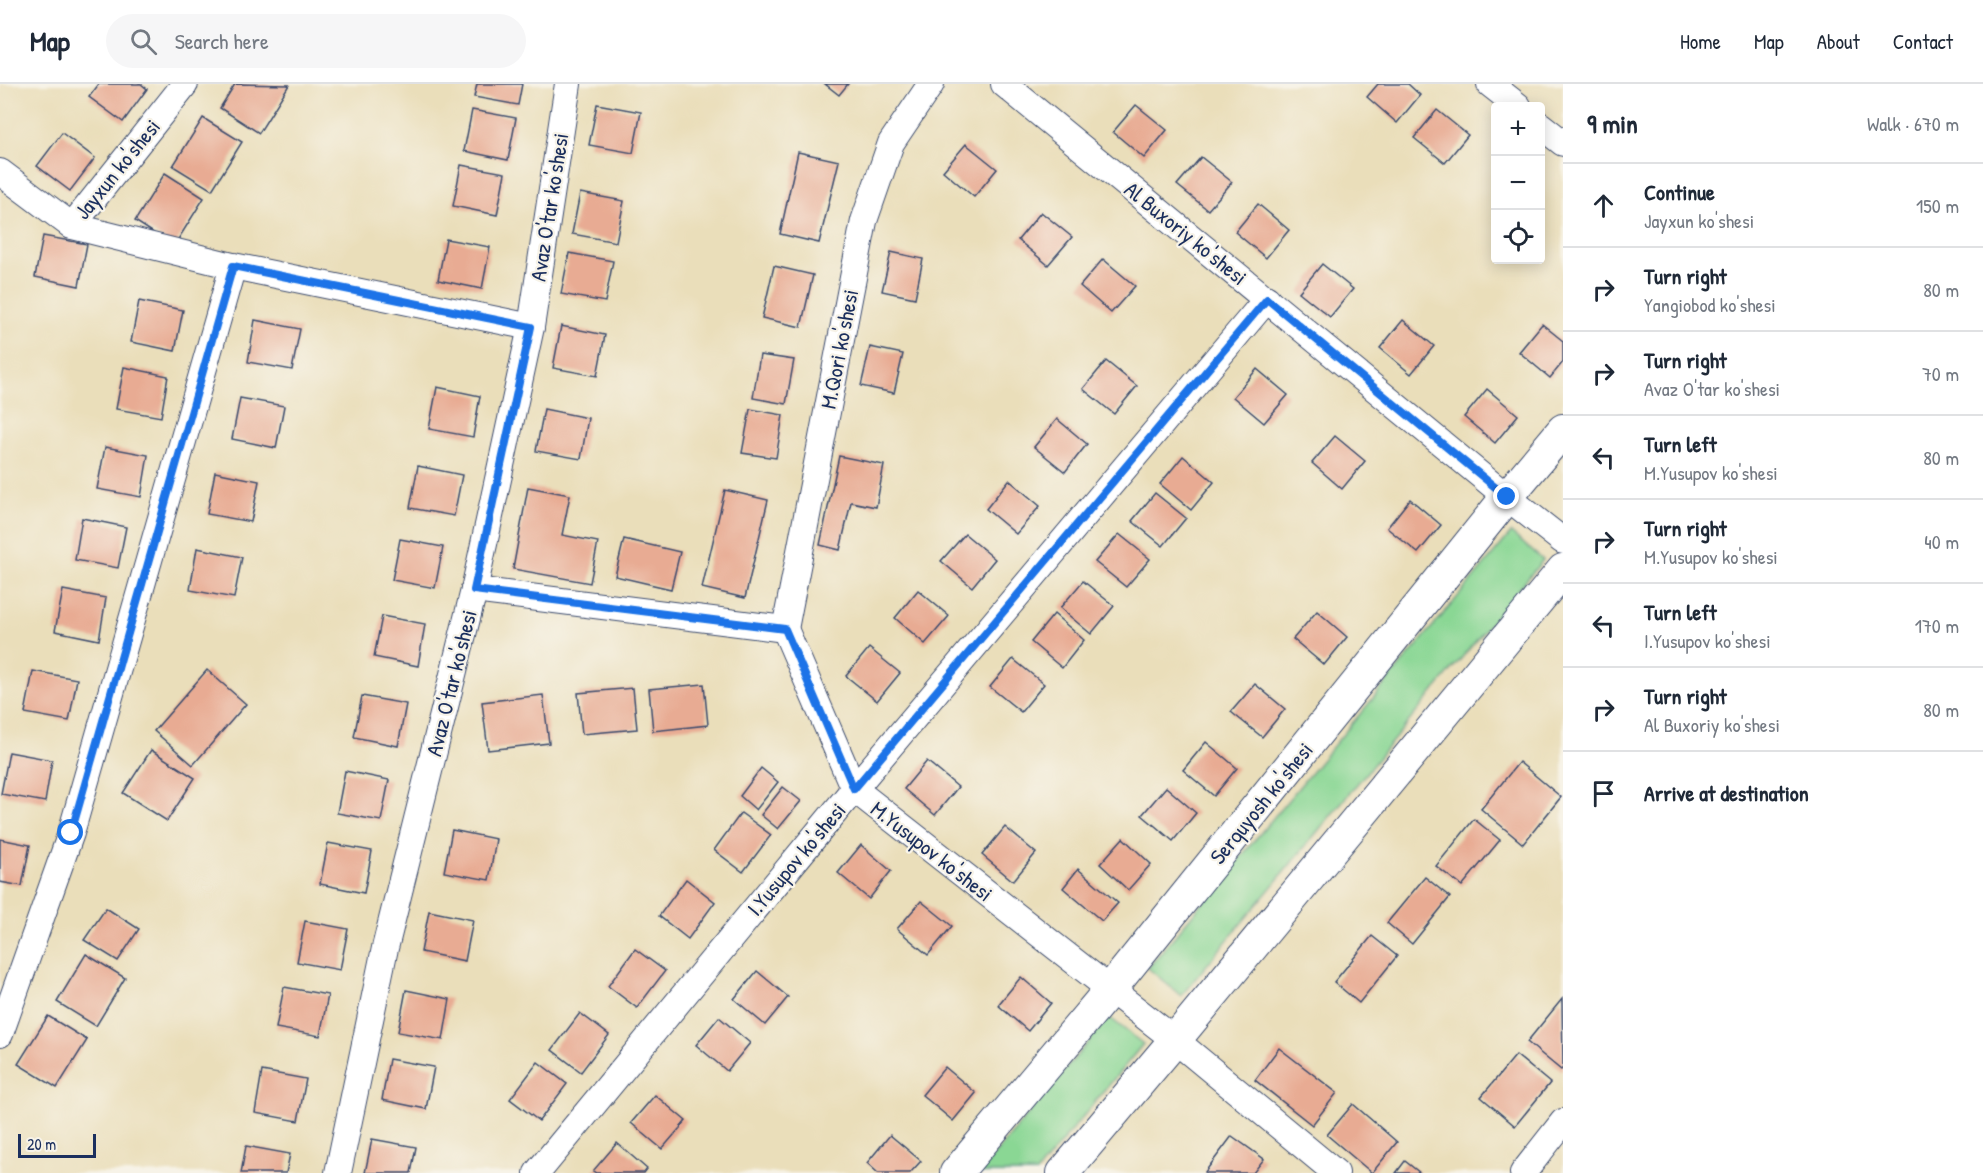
<!DOCTYPE html>
<meta charset="utf-8">
<style>
:root{--surface:#fff;--page:#f6f6f7;--text:#1f2937;--muted:#747a83;--line:#e0e1e3}
body{margin:0;font-family:"Patrick Hand",sans-serif;background:var(--page);color:var(--text)}
.controls{position:absolute;right:18px;top:18px;display:grid;overflow:hidden;border-radius:6px;box-shadow:0 3px 15px #0003}
.controls button{width:54px;height:54px;display:grid;place-items:center;padding:0;border:0;border-bottom:2px solid var(--line);background:var(--surface);color:var(--text);font:30px sans-serif}
.scale{position:absolute;left:18px;bottom:15px;width:78px;box-sizing:border-box;padding-left:6px;border:3px solid #1b2f5e;border-top:0;font-size:16px;line-height:21px;white-space:nowrap;color:#1b2f5e;-webkit-text-stroke:4px #f7f3e8;paint-order:stroke}
.stop{position:absolute;width:18px;height:18px;margin:-14px;border:4px solid #1a73e8;border-radius:50%;background:#fff}
.stop.end{background:#1a73e8;border-color:#fff;box-shadow:0 2px 6px #0008}
.list{margin:0;padding:0;list-style:none}
h2{display:flex;justify-content:space-between;align-items:center;height:78px;margin:0;padding:0 24px;font-size:26px}
h2 small{font-size:20px;font-weight:400;color:var(--muted)}
.list li{display:grid;grid-template-columns:39px 1fr auto;gap:18px;align-items:center;box-sizing:border-box;height:84px;padding:0 24px;border-top:2px solid var(--line)}
.list b{display:block;font-size:22px;white-space:nowrap}
.list p{margin:0;font-size:20px;white-space:nowrap;color:var(--muted)}
.list em{font-size:20px;font-style:normal;color:var(--muted)}
.icon{flex:none;width:33px;height:33px;fill:none;stroke:currentColor;stroke-width:2;stroke-linecap:round;stroke-linejoin:round}
.map{position:relative;flex:none;width:1563px;height:1089px;overflow:hidden}
header{display:flex;align-items:center;gap:36px;box-sizing:border-box;height:84px;padding:0 30px;background:var(--surface);border-bottom:2px solid var(--line)}
header strong{font-size:28px}
nav{display:flex;gap:33px;margin-inline-start:auto;font-size:21px}
.search{width:420px;height:54px;background:var(--page);display:flex;align-items:center;gap:15px;box-sizing:border-box;padding:0 21px;border-radius:33px;color:var(--muted);font-size:22px}
main{display:flex}
aside{flex:1;background:var(--surface)}
.map>svg:first-child{display:block}
</style>
<header>
<strong>Map</strong>
<div class="search"><svg class="icon" aria-label="search" viewBox="0 0 24 24"><circle cx="10" cy="10" r="6"/><path d="M15 15l6 6"/></svg>Search here</div>
<nav><a>Home</a><a>Map</a><a>About</a><a>Contact</a></nav>
</header>
<main>
<div class="map">
<svg width="1563" height="1089" viewBox="0 0 1563 1089">
<rect width="100%" height="100%" fill="#f7f3e8"/>
<filter id="ink" filterUnits="userSpaceOnUse"><feTurbulence type="fractalNoise" baseFrequency=".0167" numOctaves="2"/><feDisplacementMap in="SourceGraphic" scale="12" xChannelSelector="R" yChannelSelector="G"/><feConvolveMatrix kernelMatrix="1 2 1 2 8 2 1 2 1" color-interpolation-filters="sRGB"/></filter>
<filter id="wash" filterUnits="userSpaceOnUse"><feTurbulence type="fractalNoise" baseFrequency=".008" numOctaves="4" result="noise"/><feDisplacementMap in="SourceGraphic" scale="24" xChannelSelector="R" yChannelSelector="G"/><feGaussianBlur stdDeviation="1.35" result="paint"/><feColorMatrix in="noise" values="0 0 0 0 0 0 0 0 0 0 0 0 0 0 0 0 0 1.4 0 .05"/><feComposite in="paint" operator="in"/></filter>
<g filter="url(#wash)">
<rect width="100%" height="100%" fill="#eadeba"/>
<g fill="#8ad794" stroke="#528379" stroke-width="1.5">
<path d="M1511,449L1543,476L1181,912L1148,884Z"/>
<path d="M1109,933L1143,960L1036,1089H979Z"/>
</g>
<g id="blocks">
<g fill="#e8ab93">
<path d="M99,0H141L147,5L123,38L89,13Z"/>
<path d="M235,0L289,1L259,49L220,24Z"/>
<path d="M477,0H522L518,21L474,13Z"/>
<path d="M825,0H848L839,11Z"/>
<path d="M1378,0H1408L1420,11L1397,39L1367,13Z"/>
<path d="M597,20L641,28L633,69L589,61Z"/>
<path d="M1136,21L1167,46L1144,74L1113,48Z"/>
<path d="M472,26L516,34L508,76L464,67Z"/>
<path d="M1437,26L1468,51L1445,79L1414,54Z"/>
<path d="M203,34L242,58L212,106L173,82Z"/>
<path d="M62,49L95,74L70,107L37,82Z"/>
<path d="M966,60L997,85L974,113L943,87Z"/>
<path d="M798,68L839,77L819,159L780,150Z"/>
<path d="M1201,73L1232,98L1208,126L1177,101Z"/>
<path d="M461,81L505,89L497,131L453,122Z"/>
<path d="M165,89L204,114L174,162L135,137Z"/>
<path d="M580,109L624,117L616,158L572,150Z"/>
<path d="M1258,120L1289,146L1266,174L1235,148Z"/>
<path d="M1041,128L1072,153L1048,181L1018,156Z"/>
<path d="M43,152L87,160L79,202L35,193Z"/>
<path d="M446,155L490,163L482,205L438,196Z"/>
<path d="M891,168L923,175L915,214L882,207Z"/>
<path d="M569,169L613,177L605,218L561,210Z"/>
<path d="M1103,175L1135,202L1111,229L1080,202Z"/>
<path d="M1322,180L1353,205L1330,233L1299,208Z"/>
<path d="M774,182L813,191L801,243L762,234Z"/>
<path d="M139,217L183,226L175,267L131,258Z"/>
<path d="M255,236L300,245L292,286L248,278Z"/>
<path d="M1403,236L1434,262L1411,290L1380,264Z"/>
<path d="M1542,240L1563,257V278L1550,294L1519,268Z"/>
<path d="M561,242L605,251L597,292L553,284Z"/>
<path d="M870,263L903,270L894,309L861,302Z"/>
<path d="M760,271L794,276L786,320L753,314Z"/>
<path d="M1106,277L1137,302L1114,330L1083,305Z"/>
<path d="M124,283L168,292L161,333L116,325Z"/>
<path d="M1257,285L1288,311L1264,339L1233,313Z"/>
<path d="M437,303L480,312L473,353L429,345Z"/>
<path d="M1487,305L1518,331L1495,359L1464,333Z"/>
<path d="M240,314L284,322L276,364L232,355Z"/>
<path d="M544,325L588,334L581,375L536,367Z"/>
<path d="M750,325L783,331L776,374L742,369Z"/>
<path d="M1057,335L1087,360L1065,388L1034,363Z"/>
<path d="M1335,352L1365,377L1342,405L1312,379Z"/>
<path d="M105,363L148,371L141,413L97,405Z"/>
<path d="M839,372L884,381L876,423L851,418L840,466L820,461Z"/>
<path d="M1183,372L1214,398L1191,426L1160,400Z"/>
<path d="M418,382L462,391L454,432L410,424Z"/>
<path d="M215,388L259,397L251,438L207,430Z"/>
<path d="M1009,396L1040,422L1016,450L986,425Z"/>
<path d="M528,403L570,411L562,451L598,458L590,499L513,485Z"/>
<path d="M725,406L768,416L745,514L702,504Z"/>
<path d="M1155,409L1186,434L1163,462L1132,437Z"/>
<path d="M1410,415L1441,441L1418,469L1387,444Z"/>
<path d="M82,434L126,443L118,484L75,476Z"/>
<path d="M965,450L995,475L972,503L941,477Z"/>
<path d="M1119,450L1150,475L1126,503L1095,478Z"/>
<path d="M400,455L443,463L435,504L392,496Z"/>
<path d="M624,455L680,468L671,505L615,492Z"/>
<path d="M197,464L242,473L234,514L190,506Z"/>
<path d="M1083,497L1114,522L1091,550L1060,524Z"/>
<path d="M63,506L106,514L99,556L55,547Z"/>
<path d="M918,506L949,532L925,560L895,534Z"/>
<path d="M1317,527L1347,553L1324,581L1293,555Z"/>
<path d="M1054,530L1084,556L1062,584L1031,558Z"/>
<path d="M382,532L425,540L418,582L374,573Z"/>
<path d="M869,564L900,589L877,617L846,592Z"/>
<path d="M1013,575L1044,600L1021,628L990,603Z"/>
<path d="M207,586L246,620L193,681L154,647Z"/>
<path d="M33,587L77,595L69,637L25,629Z"/>
<path d="M704,600L708,641L653,647L649,605Z"/>
<path d="M1255,600L1285,625L1262,653L1231,628Z"/>
<path d="M633,604L637,645L582,650L578,609Z"/>
<path d="M543,611L549,659L488,666L482,618Z"/>
<path d="M362,612L406,620L398,662L354,653Z"/>
<path d="M1206,658L1237,684L1214,712L1183,686Z"/>
<path d="M151,666L195,694L167,737L123,709Z"/>
<path d="M9,668L52,676L45,718L1,710Z"/>
<path d="M927,677L958,703L935,731L904,705Z"/>
<path d="M1519,678L1561,713L1523,760L1481,725Z"/>
<path d="M761,684L778,698L756,726L740,712Z"/>
<path d="M345,687L389,696L381,737L337,729Z"/>
<path d="M783,703L801,717L778,745L761,731Z"/>
<path d="M1166,703L1196,729L1173,757L1142,731Z"/>
<path d="M741,729L771,751L743,788L714,766Z"/>
<path d="M1474,735L1500,756L1462,802L1436,782Z"/>
<path d="M1005,743L1036,769L1013,797L982,771Z"/>
<path d="M452,746L496,755L489,796L444,788Z"/>
<path d="M1123,754L1151,780L1128,806L1100,780Z"/>
<path d="M0,755L30,761L22,802L0,798Z"/>
<path d="M328,759L372,767L364,809L320,800Z"/>
<path d="M861,761L891,787L869,815L838,789Z"/>
<path d="M1078,785L1118,819L1102,837L1063,804Z"/>
<path d="M1425,793L1450,813L1412,860L1387,839Z"/>
<path d="M686,795L715,818L688,855L659,832Z"/>
<path d="M921,817L952,842L928,871L897,845Z"/>
<path d="M106,824L139,845L118,877L84,856Z"/>
<path d="M429,827L473,836L465,877L421,868Z"/>
<path d="M305,837L348,845L340,886L297,878Z"/>
<path d="M1372,852L1397,872L1359,919L1334,898Z"/>
<path d="M635,865L665,887L637,924L608,902Z"/>
<path d="M86,870L125,894L96,942L57,918Z"/>
<path d="M757,887L788,913L765,941L734,915Z"/>
<path d="M1021,893L1051,919L1028,947L998,921Z"/>
<path d="M284,903L328,911L320,952L276,944Z"/>
<path d="M406,906L450,915L443,956L398,948Z"/>
<path d="M1562,915L1563,984L1561,986L1527,958Z"/>
<path d="M580,929L609,951L581,988L552,966Z"/>
<path d="M48,932L87,956L57,1004L18,980Z"/>
<path d="M719,933L750,959L727,987L696,961Z"/>
<path d="M1279,964L1337,1009L1312,1041L1255,996Z"/>
<path d="M1516,971L1550,999L1515,1042L1481,1013Z"/>
<path d="M389,975L434,983L426,1025L382,1016Z"/>
<path d="M538,978L567,1000L539,1037L510,1015Z"/>
<path d="M945,983L976,1009L953,1037L922,1011Z"/>
<path d="M262,987L306,995L298,1037L255,1029Z"/>
<path d="M655,1011L686,1037L662,1065L631,1039Z"/>
<path d="M1353,1020L1397,1058L1372,1089L1327,1051Z"/>
<path d="M890,1051L921,1077L910,1089H878L867,1079Z"/>
<path d="M1232,1052L1264,1075L1253,1089H1207L1205,1088Z"/>
<path d="M372,1055L416,1063L411,1089H365Z"/>
<path d="M617,1059L647,1085L644,1089H596L593,1087Z"/>
<path d="M246,1062L290,1070L286,1089H241Z"/>
<path d="M1405,1077L1420,1089H1396Z"/>
</g>
</g>
</g>
<g filter="url(#ink)">
<use href="#blocks" fill-opacity="0" stroke="#3a496c" stroke-width="1.5"/>
<g fill="none" stroke-linecap="round" stroke-linejoin="round">
<defs>
<g id="minor">
<path d="M1004,0L1507,413L1563,457"/>
<path d="M1490,0L1518,22"/>
<path d="M1540,41L1563,59"/>
<path d="M0,88L72,142L233,182L531,243"/>
<path d="M72,142L185,0"/>
<path d="M474,506L785,545"/>
<path d="M785,545L854,705L1175,956L1336,1089"/>
<path d="M785,545L864,137L891,59L931,0"/>
<path d="M0,950L71,749L233,182"/>
<path d="M338,1089L385,864L474,506L531,243L568,0"/>
<path d="M537,1089L854,705L1267,215"/>
<path d="M1523,1089L1563,1038"/>
</g>
<g id="tertiary">
<path d="M956,1089L1109,907L1507,413L1563,346"/>
<path d="M1063,1089L1175,956L1563,486"/>
</g>
</defs>
<use href="#minor" stroke="#3a496c" stroke-width="28"/>
<use href="#tertiary" stroke="#3a496c" stroke-width="34"/>
<use href="#minor" stroke="#fff" stroke-width="26"/>
<use href="#tertiary" stroke="#fff" stroke-width="32"/>
</g>
</g>
<g fill="none" stroke-linecap="round" stroke-linejoin="round" filter="url(#ink)">
<path stroke="#1a73e8" stroke-width="8" d="M71,749L233,182L531,243L474,506L785,545L854,705L1267,215L1507,413"/>
</g>
<g text-anchor="middle" dominant-baseline="central" stroke-width="4.5" stroke-linejoin="round" paint-order="stroke">
<g font-size="22" fill="#1b2f5e" stroke="#f7f3e8">
<text transform="translate(117 85) rotate(-51)">Jayxun ko'shesi</text>
<text transform="translate(549 123) rotate(-81)">Avaz O'tar ko'shesi</text>
<text transform="translate(1186 149) rotate(39)">Al Buxoriy ko'shesi</text>
<text transform="translate(839 265) rotate(-79)">M.Qori ko'shesi</text>
<text transform="translate(451 599) rotate(-76)">Avaz O'tar ko'shesi</text>
<text transform="translate(1261 719) rotate(-51)">Serquyosh ko'shesi</text>
<text transform="translate(932 767) rotate(38)">M.Yusupov ko'shesi</text>
<text transform="translate(796 775) rotate(-50)">I.Yusupov ko'shesi</text>
</g>
</g>
</svg>
<div class="controls">
<button>+</button>
<button>−</button>
<button><svg class="icon" aria-label="locate" viewBox="0 0 24 24"><circle cx="12" cy="12" r="6"/><path d="M12 2v4M12 18v4M2 12h4M18 12h4"/></svg></button>
</div>
<div class="scale">20 m</div>
<div class="stop" style="left:71px;top:749px"></div>
<div class="stop end" style="left:1507px;top:413px"></div>
</div>
<aside>
<h2>9 min<small>Walk · 670 m</small></h2>
<ul class="list">
<li><svg class="icon" aria-label="ahead" viewBox="0 0 24 24"><path d="M12 20V5M6 11l6-6 6 6"/></svg><div><b>Continue</b><p>Jayxun ko'shesi</p></div><em>150 m</em></li>
<li><svg class="icon" aria-label="right" viewBox="0 0 24 24"><path d="M7 20v-9h11M14 6l5 5-5 5"/></svg><div><b>Turn right</b><p>Yangiobod ko'shesi</p></div><em>80 m</em></li>
<li><svg class="icon" aria-label="right" viewBox="0 0 24 24"><path d="M7 20v-9h11M14 6l5 5-5 5"/></svg><div><b>Turn right</b><p>Avaz O'tar ko'shesi</p></div><em>70 m</em></li>
<li><svg class="icon" aria-label="left" viewBox="0 0 24 24"><path d="M17 20v-9H6M10 6l-5 5 5 5"/></svg><div><b>Turn left</b><p>M.Yusupov ko'shesi</p></div><em>80 m</em></li>
<li><svg class="icon" aria-label="right" viewBox="0 0 24 24"><path d="M7 20v-9h11M14 6l5 5-5 5"/></svg><div><b>Turn right</b><p>M.Yusupov ko'shesi</p></div><em>40 m</em></li>
<li><svg class="icon" aria-label="left" viewBox="0 0 24 24"><path d="M17 20v-9H6M10 6l-5 5 5 5"/></svg><div><b>Turn left</b><p>I.Yusupov ko'shesi</p></div><em>170 m</em></li>
<li><svg class="icon" aria-label="right" viewBox="0 0 24 24"><path d="M7 20v-9h11M14 6l5 5-5 5"/></svg><div><b>Turn right</b><p>Al Buxoriy ko'shesi</p></div><em>80 m</em></li>
<li><svg class="icon" aria-label="arrive" viewBox="0 0 24 24"><path d="M6 21V4h12l-3 4 3 4H6"/></svg><div><b>Arrive at destination</b></div></li>
</ul>
</aside>
</main>
